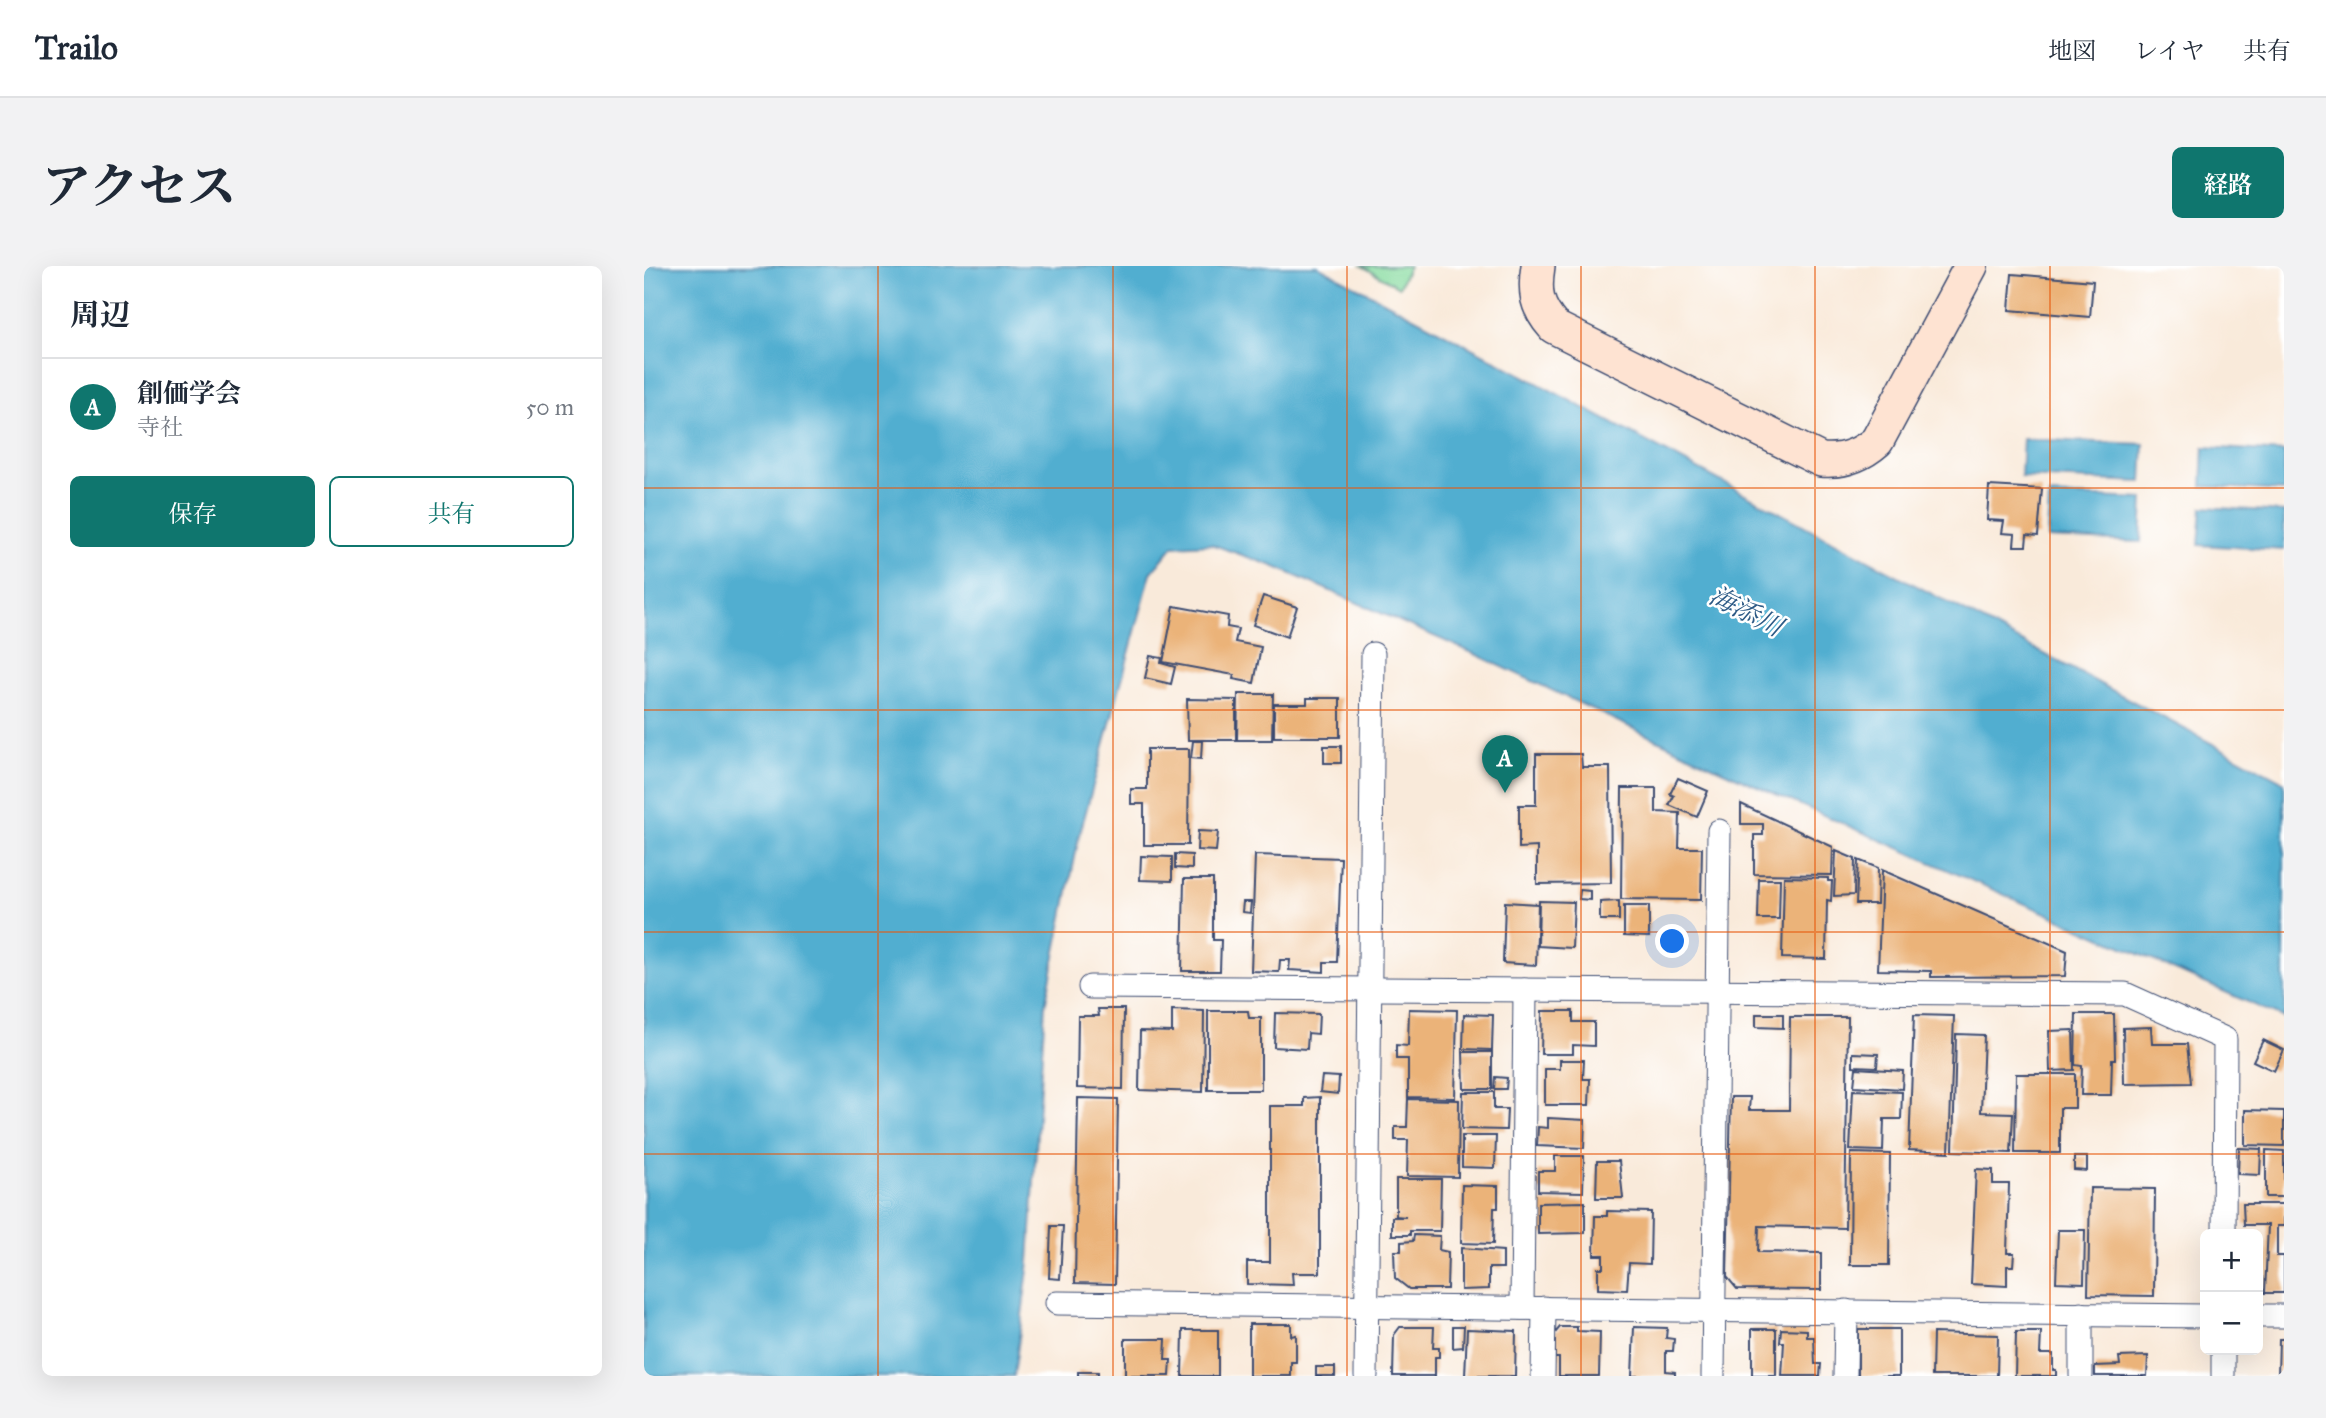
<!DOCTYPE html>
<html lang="ja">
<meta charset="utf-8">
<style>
:root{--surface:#fff;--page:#f2f2f3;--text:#1f2937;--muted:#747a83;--line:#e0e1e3;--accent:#0f766e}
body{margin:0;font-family:"IM FELL Great Primer","Noto Serif JP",serif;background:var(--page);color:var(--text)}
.controls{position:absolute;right:21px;bottom:21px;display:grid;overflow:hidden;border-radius:10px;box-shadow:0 7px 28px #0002}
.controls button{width:63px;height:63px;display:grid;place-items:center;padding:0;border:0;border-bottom:2px solid var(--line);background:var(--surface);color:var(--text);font:35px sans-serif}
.you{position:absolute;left:1029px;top:676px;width:24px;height:24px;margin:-18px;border:5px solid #fff;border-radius:50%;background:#1a73e8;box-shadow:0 0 0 10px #1a73e833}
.badge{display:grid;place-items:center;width:46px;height:46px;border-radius:50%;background:var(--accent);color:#fff;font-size:23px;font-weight:700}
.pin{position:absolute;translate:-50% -58px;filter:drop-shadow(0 2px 4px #0008)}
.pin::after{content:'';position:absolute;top:37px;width:24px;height:21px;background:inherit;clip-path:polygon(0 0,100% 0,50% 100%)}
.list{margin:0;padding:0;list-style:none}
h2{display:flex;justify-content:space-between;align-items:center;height:91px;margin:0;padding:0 28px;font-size:30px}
h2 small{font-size:23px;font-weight:400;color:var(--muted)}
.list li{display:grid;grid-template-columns:46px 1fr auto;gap:21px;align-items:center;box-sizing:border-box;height:98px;padding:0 28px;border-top:2px solid var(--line)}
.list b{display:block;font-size:26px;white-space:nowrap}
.list p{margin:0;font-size:23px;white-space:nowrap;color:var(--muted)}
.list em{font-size:23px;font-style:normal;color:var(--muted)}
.actions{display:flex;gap:14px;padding:21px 28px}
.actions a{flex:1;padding:16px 0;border:2px solid var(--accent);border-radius:10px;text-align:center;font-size:24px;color:var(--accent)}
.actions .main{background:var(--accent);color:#fff}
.map{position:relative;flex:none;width:1640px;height:1110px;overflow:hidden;border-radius:10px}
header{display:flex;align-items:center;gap:42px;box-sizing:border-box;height:98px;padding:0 35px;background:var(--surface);border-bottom:2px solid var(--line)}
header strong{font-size:33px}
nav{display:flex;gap:38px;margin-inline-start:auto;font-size:24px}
.intro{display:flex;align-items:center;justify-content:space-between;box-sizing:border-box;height:168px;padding:0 42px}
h1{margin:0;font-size:49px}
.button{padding:18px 32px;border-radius:10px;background:var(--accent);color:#fff;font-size:24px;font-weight:700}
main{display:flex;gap:42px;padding:0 42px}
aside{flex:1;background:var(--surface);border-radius:10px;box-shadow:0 7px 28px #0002}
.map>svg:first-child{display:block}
</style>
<header>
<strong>Trailo</strong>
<nav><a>地図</a><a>レイヤ</a><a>共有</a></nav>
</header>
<div class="intro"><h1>アクセス</h1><a class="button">経路</a></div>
<main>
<aside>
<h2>周辺<small></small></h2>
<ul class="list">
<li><span class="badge">A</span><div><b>創価学会</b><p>寺社</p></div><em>50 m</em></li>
</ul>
<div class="actions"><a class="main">保存</a><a>共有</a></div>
</aside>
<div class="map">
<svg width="1640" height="1110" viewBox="0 0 1640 1110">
<rect width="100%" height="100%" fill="#fff"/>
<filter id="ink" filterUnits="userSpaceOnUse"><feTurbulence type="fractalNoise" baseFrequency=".0143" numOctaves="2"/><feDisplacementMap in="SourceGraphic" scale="14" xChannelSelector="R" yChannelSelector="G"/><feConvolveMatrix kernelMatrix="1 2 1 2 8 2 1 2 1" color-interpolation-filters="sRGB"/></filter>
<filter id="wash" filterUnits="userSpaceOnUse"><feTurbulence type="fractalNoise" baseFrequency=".00686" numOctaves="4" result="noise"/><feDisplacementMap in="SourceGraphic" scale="28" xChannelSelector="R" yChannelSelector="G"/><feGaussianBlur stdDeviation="1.57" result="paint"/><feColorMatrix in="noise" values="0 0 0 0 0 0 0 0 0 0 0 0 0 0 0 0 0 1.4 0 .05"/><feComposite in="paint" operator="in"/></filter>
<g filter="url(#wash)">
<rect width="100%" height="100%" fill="#f9eada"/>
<path fill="#84da9d" stroke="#50847e" stroke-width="2" d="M718,0H765L755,21Z"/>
<g fill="#51aed0" stroke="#366e97" stroke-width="2">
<path d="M0,0H674L1640,516V752L1077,504L831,388L629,300L567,278L529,280L507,307L435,571L401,740L385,996L370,1110H0Z"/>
<path d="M1379,173L1500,178L1498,216L1377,211Z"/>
<path d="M1560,181L1640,186V225L1558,220Z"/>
<path d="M1405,229L1499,233L1497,276L1403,272Z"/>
<path d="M1558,241L1640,246V284L1555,279Z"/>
</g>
<g id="blocks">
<g fill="#ebb379">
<path d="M1368,8L1449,15L1446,51L1365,44Z"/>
<path d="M1345,220L1398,223L1394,270L1383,269L1382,280H1370L1371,268L1358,267L1360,255L1343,254Z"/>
<path d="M619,330L653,341L643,371L609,359Z"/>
<path d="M530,340L584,350L583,361L594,363L591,376L617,381L610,417L589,413L590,409L519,396Z"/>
<path d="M506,390L518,392L517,397L531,401L527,418L501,412Z"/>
<path d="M594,428H629L628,474H593Z"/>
<path d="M663,432H696V471H630V438H663Z"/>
<path d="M543,433L592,434V474H544Z"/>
<path d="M549,475H558L557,493L547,492Z"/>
<rect x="680" y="480" width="17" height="17"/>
<path d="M503,483H545L544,579H500V538H487V523H503Z"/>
<path d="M892,488H937L938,501H966L967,617L893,618V581L875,582V539H892Z"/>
<path d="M1034,512L1064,525L1053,551L1025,539L1030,530L1026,528Z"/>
<path d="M978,522H1012V546L1036,547L1035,582H1058L1057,634L977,633Z"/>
<path d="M1097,538L1189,581L1188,609L1110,608V569H1119V558H1097Z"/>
<path d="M554,565L574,566L572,585L553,584Z"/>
<path d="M1192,585L1211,593L1210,629L1190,630Z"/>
<path d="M531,588L548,589V603L531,602Z"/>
<path d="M611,589L697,592L693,696H680V706L645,704L646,694H636L635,706L607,705Z"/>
<path d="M497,590L528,591V615L496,614Z"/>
<path d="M1214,594L1234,602L1233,638H1212Z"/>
<path d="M1238,604L1423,685L1421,710L1287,711V705L1234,704Z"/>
<path d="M1140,611L1184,612V615H1188L1187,635L1183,634L1182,693L1138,692Z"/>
<path d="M540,613H569V674H577L576,705H538Z"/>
<path d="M1115,613H1136L1135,653H1114Z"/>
<path d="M936,624L946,625V634L935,633Z"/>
<path d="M895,635L930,636L928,682L894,680Z"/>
<path d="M975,635V654H956V636Z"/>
<path d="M599,636H607L606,647L598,646Z"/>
<path d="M861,636L894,638L892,699L859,697Z"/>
<path d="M980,640H1005V671L980,670Z"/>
<path d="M454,743H480L479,823L433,822L434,750H455Z"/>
<path d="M765,743L813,744L811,832L764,831V793H752V779L764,780Z"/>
<path d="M528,744L560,745L559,826L495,824L496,765L528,766Z"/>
<path d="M564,745H604L605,752H617V824H564Z"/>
<path d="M898,745H929V756H950V780L929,779V788H897Z"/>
<path d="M631,747L675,748L674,768L664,767L663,783L630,781Z"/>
<path d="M820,748L849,749L848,784L819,783Z"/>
<path d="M1112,748H1139V762L1112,761Z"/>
<path d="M1432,748H1470L1471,793H1468L1467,829H1437L1438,800L1431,799Z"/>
<path d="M1270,749L1310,750L1305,886L1265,884Z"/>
<path d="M1146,751H1204L1201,962L1115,960L1114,986L1177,987V1024L1093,1023L1083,1011L1087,831H1106L1105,844H1145Z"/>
<path d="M1507,761L1508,778H1543L1547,817L1480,818L1479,762Z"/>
<path d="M1429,764L1430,804L1406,805L1405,765Z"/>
<path d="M1312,768L1340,769L1337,846L1369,847L1367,887L1309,885Z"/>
<path d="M1619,774L1640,784L1630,805L1609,795Z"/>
<path d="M819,786H848V823H820Z"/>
<path d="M1209,787L1234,788L1233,801L1209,800Z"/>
<path d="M916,794H940L939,813H946L945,839H901V803H916Z"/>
<path d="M1212,802L1259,805L1258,823L1210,820Z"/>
<path d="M1372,808H1431V842H1416V887H1371Z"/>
<path d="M678,810L695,811L694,828L676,826Z"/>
<path d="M851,811L863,812L862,823H850Z"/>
<path d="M1209,824L1258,826L1257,853H1240L1239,885L1206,884Z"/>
<path d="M819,826H850V843H863L862,864L818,863Z"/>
<path d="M676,831V1007H648L649,1019L603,1018V996H626V840H660V832Z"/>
<path d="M434,832L474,833L471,1018L431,1017Z"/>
<path d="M764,833L815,834L814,911L763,910L764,874H751V861H763Z"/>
<path d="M1601,844L1640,845V880L1601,879Z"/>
<path d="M904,852L941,854L940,882L893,880L894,861L904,862Z"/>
<path d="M818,870H852L851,902L818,901Z"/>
<path d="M1595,882L1617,883L1616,909L1594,908Z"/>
<path d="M1622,884L1640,885V931H1622Z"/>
<path d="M1207,887L1246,888L1245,999H1206Z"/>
<path d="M911,890H940L939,926L894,925V905H911Z"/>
<path d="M1430,891H1443V905L1430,904Z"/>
<path d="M953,895H975L979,932H952Z"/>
<path d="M1332,903L1349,904V918H1365L1363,987H1370L1369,1000H1363V1020L1327,1018Z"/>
<path d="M752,913H797L796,965H766V969H748V951H762L752,950Z"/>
<path d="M818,919L854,920V942H850L849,978L817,977Z"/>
<path d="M1446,922L1511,923L1510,1030L1444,1029Z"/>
<path d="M941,936V967L894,968V937Z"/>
<path d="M1599,938H1640V960H1633V990H1640V1027H1621L1624,959H1600Z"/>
<path d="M963,945L1007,946L1006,998L985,997L983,1024L954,1023V1002H959V989H950L951,950H963Z"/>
<path d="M407,960H419L416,1013L405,1012Z"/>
<path d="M1414,964H1441L1440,1017L1412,1016Z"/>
<path d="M770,969L796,970L795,984L804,986L803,1023H765L751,1012L750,985H757V976L769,975Z"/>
<path d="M817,982L859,985V1002H845V1023L817,1024Z"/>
<path d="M605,1058H647V1070L652,1069V1096H647V1110H605Z"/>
<path d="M809,1060H820L819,1081L809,1082Z"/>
<path d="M756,1061H790L789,1082H795V1091H791V1110H749L750,1069Z"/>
<path d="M916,1061H933V1065L956,1066L955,1110H915V1092H911V1067Z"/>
<path d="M990,1061L1023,1062L1022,1072L1030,1073L1029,1085H1022V1105L1031,1106V1110H988Z"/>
<path d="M823,1063L872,1065L871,1110H821Z"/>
<rect x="1108" y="1063" width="24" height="47"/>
<path d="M1137,1063L1163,1064V1071H1170L1171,1098H1177L1176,1110H1138L1140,1076H1136Z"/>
<rect x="1214" y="1063" width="41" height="47"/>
<path d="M539,1064H574V1110H538Z"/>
<path d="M1372,1066H1397L1396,1088H1409V1104H1412V1110H1371Z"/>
<path d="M1289,1067L1354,1069L1353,1110H1288Z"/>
<path d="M481,1073H522L521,1094H527L526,1110H481Z"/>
<path d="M1635,1073H1640V1110H1634Z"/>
<path d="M1504,1090L1503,1110H1451V1100L1476,1099L1475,1091Z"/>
<rect x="672" y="1101" width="19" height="9"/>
<rect x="434" y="1106" width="20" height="4"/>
</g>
</g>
</g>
<g filter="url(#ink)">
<use href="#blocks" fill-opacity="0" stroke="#3c4b71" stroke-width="2"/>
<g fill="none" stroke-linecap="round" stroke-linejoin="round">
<defs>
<g id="street">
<path d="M446,721L1481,728L1581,773L1580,968"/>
<path d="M413,1037L1561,1050"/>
<path d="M878,1042L881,724"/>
<path d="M1437,1048V1110"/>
<path d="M1614,1050H1640"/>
<path d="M722,1110L729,388"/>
<path d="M899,1110L900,1042"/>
<path d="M1069,1110L1075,565"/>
<path d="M1201,1110L1202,1045"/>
<path d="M1579,1110V1084"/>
</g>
<path id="secondary" d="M894,0C890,26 892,41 910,61L1177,194C1198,196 1216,190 1233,175L1327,0"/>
</defs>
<use href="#street" stroke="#3c4b71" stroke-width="25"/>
<use href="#secondary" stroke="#3c4b71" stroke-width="36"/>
<use href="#street" stroke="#fff" stroke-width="23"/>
<use href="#secondary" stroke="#fee3d2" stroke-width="33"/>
</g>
</g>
<path fill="none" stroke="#e8590c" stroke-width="2" stroke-opacity="0.55" d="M234,0V1110M469,0V1110M703,0V1110M937,0V1110M1171,0V1110M1406,0V1110M0,222H1640M0,444H1640M0,666H1640M0,888H1640"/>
<g text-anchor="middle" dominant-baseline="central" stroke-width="5" stroke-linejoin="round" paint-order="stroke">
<g font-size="26" font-style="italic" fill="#2e5b86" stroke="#fff">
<text transform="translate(1102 345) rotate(27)">海添川</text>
</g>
</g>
</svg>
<div class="controls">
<button>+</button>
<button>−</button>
</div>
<div class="you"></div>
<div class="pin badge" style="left:861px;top:527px">A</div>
</div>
</main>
